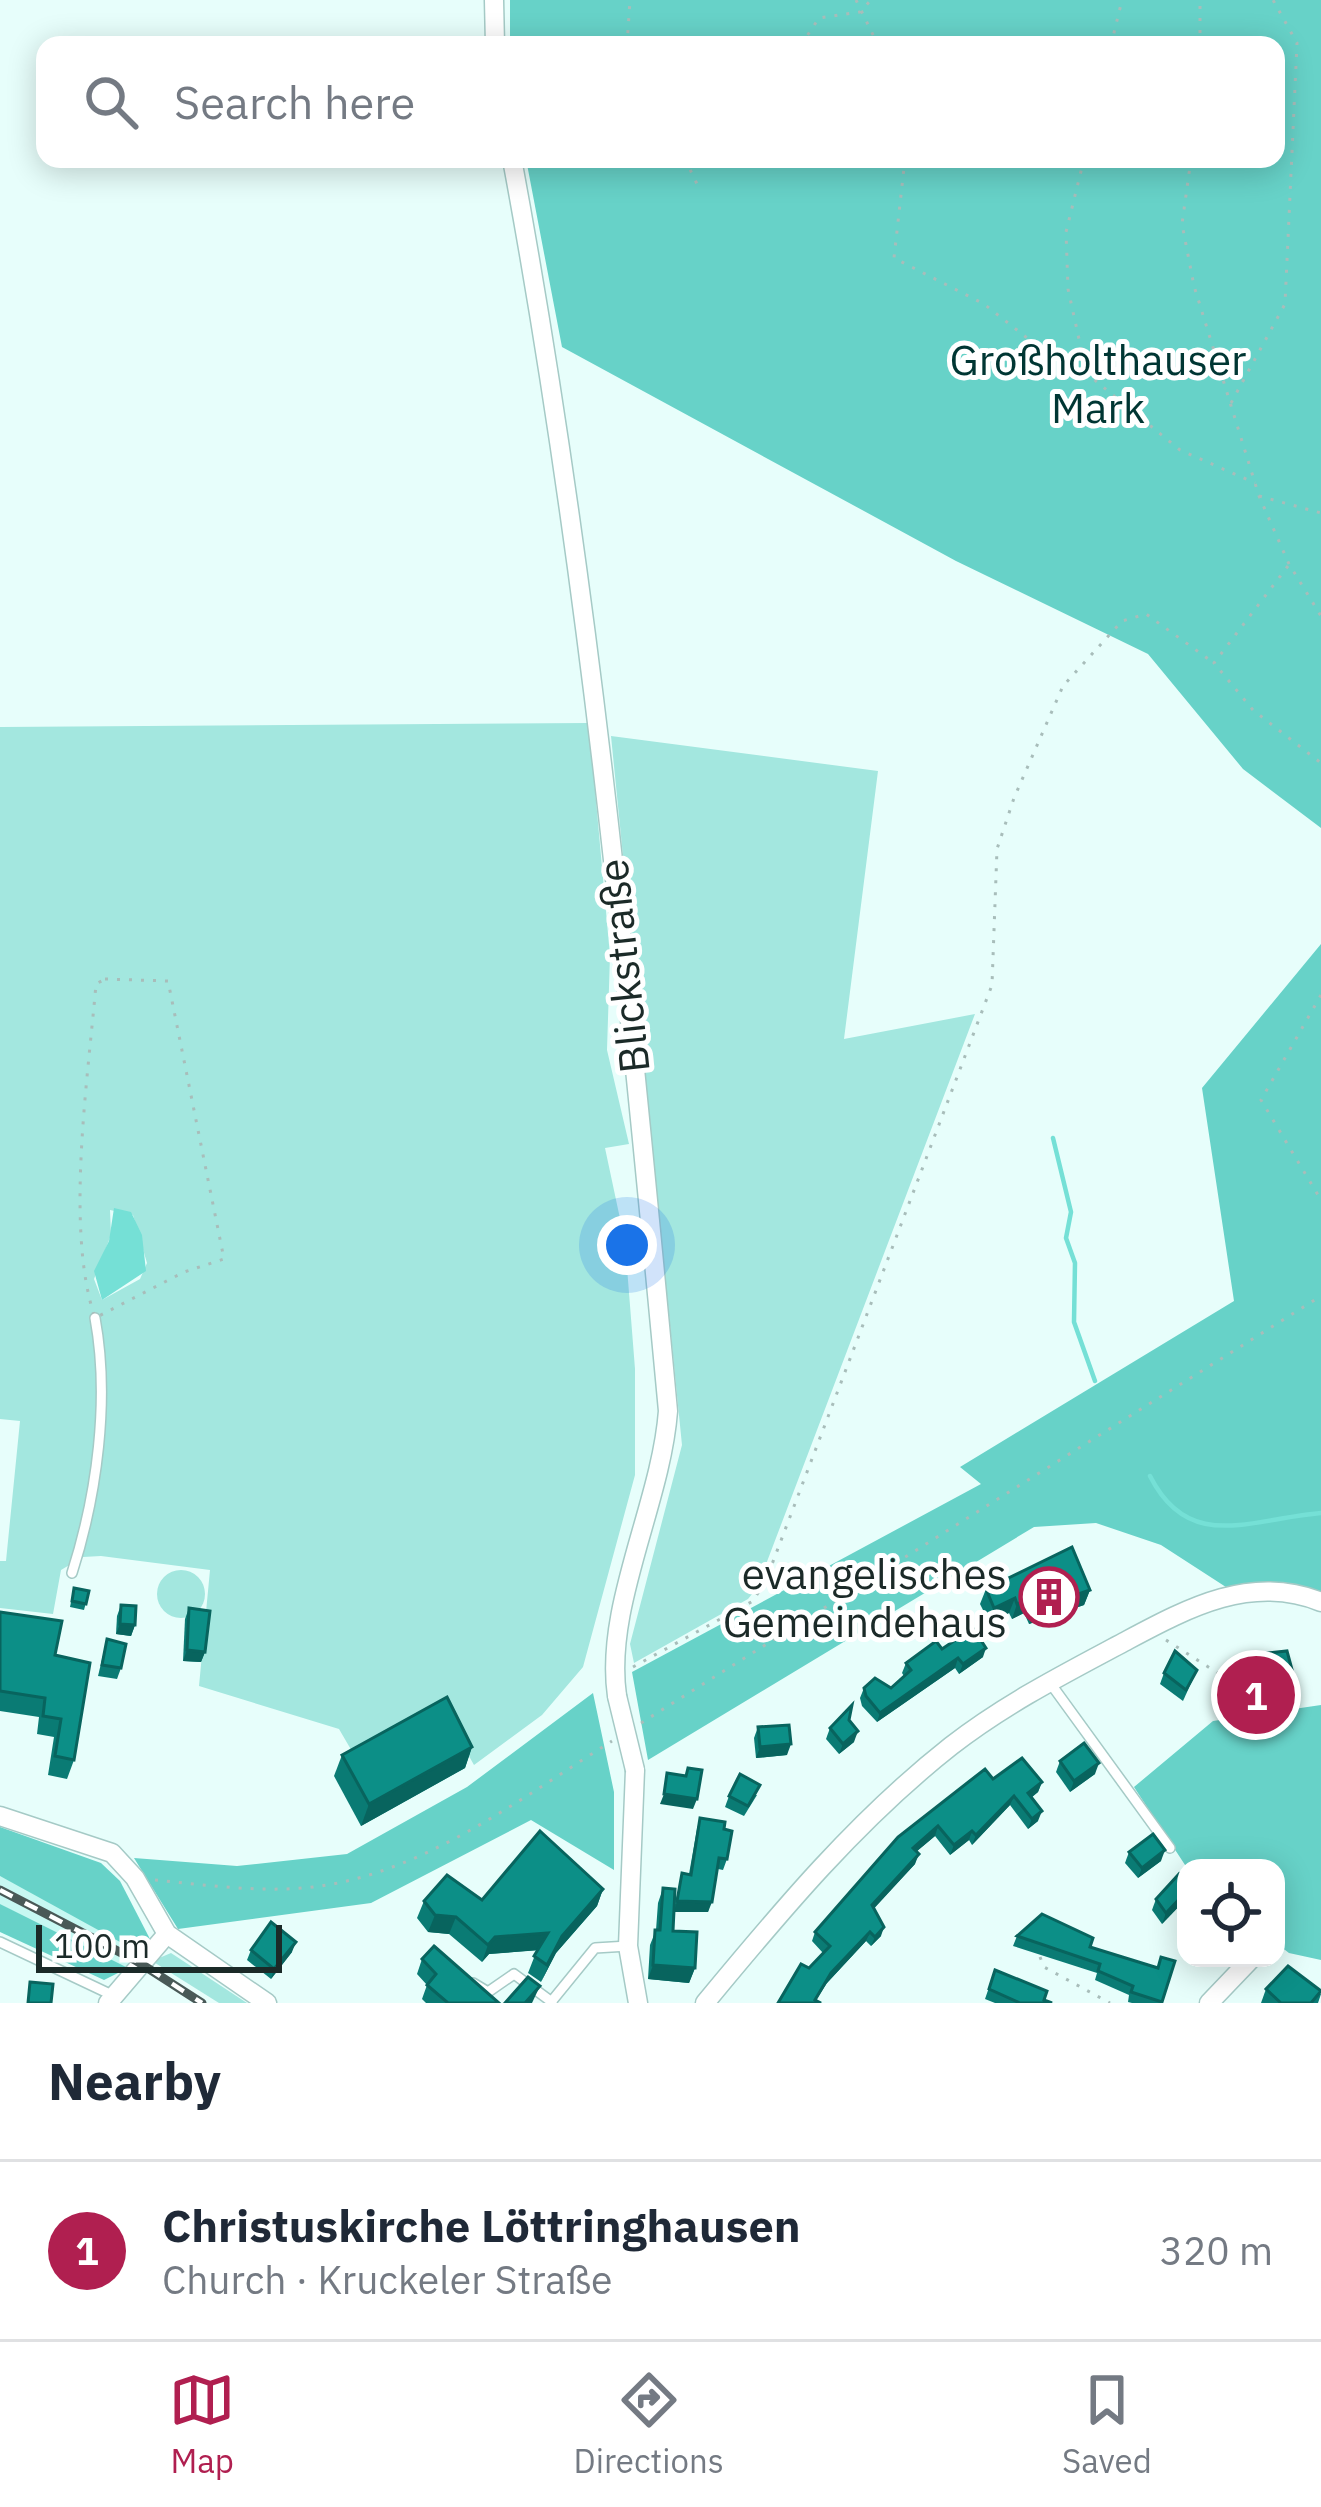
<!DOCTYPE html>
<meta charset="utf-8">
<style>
:root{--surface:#fff;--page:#f2f2f3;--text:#1f2937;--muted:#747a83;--line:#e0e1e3;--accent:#b01f50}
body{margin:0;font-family:"IBM Plex Sans",sans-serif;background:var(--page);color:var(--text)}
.controls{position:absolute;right:36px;bottom:36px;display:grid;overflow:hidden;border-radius:24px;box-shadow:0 6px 30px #0003}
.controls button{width:108px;height:108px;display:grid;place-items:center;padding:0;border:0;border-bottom:3px solid var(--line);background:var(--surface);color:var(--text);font:60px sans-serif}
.scale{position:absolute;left:36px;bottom:30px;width:246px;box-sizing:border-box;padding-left:12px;border:6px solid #1b2a28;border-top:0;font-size:33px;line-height:42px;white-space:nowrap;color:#1b2a28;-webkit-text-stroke:9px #fff;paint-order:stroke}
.you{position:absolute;left:627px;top:1245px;width:42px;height:42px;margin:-30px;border:9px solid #fff;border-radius:50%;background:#1a73e8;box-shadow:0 0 0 18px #1a73e833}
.badge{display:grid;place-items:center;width:78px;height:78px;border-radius:50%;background:var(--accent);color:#fff;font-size:39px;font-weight:700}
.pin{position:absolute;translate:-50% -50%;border:6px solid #fff;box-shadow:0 3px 12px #0006}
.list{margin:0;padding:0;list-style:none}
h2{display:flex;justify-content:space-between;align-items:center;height:156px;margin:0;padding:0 48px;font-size:51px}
h2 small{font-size:39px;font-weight:400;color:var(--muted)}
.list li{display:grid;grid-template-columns:78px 1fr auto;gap:36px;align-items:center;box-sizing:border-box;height:180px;padding:0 48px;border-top:3px solid var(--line)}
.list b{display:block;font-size:45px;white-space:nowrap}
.list p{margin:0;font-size:39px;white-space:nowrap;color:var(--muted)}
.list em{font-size:39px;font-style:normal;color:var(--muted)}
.icon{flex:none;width:66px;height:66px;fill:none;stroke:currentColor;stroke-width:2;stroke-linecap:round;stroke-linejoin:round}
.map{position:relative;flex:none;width:1321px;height:2003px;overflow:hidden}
.search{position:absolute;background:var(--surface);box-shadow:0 6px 30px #0003;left:36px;right:36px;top:36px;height:132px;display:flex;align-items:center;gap:30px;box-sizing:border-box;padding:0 42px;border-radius:24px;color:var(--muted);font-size:45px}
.sheet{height:336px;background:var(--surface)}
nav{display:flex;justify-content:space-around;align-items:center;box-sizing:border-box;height:168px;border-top:3px solid var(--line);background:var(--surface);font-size:33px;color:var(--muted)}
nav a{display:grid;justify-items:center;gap:6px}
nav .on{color:var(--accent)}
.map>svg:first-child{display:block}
</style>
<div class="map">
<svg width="1321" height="2003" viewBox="0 0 1321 2003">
<rect width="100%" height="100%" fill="#e7fefb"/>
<path fill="#c7f8f2" d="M0,1876L54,1903L140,1953L124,1970L0,1904Z"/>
<g fill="#a3e7df" fill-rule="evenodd">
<path d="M589,723L610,956L607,1050L629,1144L605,1148L625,1242L635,1369V1475L583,1667L542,1715L474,1765L439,1703L353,1753L339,1729L199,1686L210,1570L101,1556L83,1557L61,1570L53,1614L0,1608V1561H6L20,1421L0,1419V727ZM110,1210L133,1215L147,1263L140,1279L102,1300L94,1279L111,1235Z"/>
<path d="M611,736L878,771L844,1039L975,1014L757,1588L748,1599L634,1663L630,1644L682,1445Z"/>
<circle cx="181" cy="1594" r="24"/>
<path d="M171,1953L247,2003H219L152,1961Z"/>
</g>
<g fill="#67d2c8">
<path d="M510,0H1321V828L1243,769L1148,654L956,561L562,347L526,159H1276V45H510Z"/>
<path d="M1321,944V1599L1229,1589L1161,1545L1096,1523L1034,1527L648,1760L632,1672L981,1484L960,1467L1234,1301L1202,1088Z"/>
<path d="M593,1693L614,1792V1870L531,1820L371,1903L178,1929L134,1858L237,1866L347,1854L467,1787Z"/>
<path d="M1321,1705V1960L1289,1953L1276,1943V1868H1187L1134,1787L1213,1721Z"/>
<path d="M0,1827L101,1863L120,1881L151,1941L140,1953L0,1876Z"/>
<path d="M0,1904L128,1968L104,1980L0,1932Z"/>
</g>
<path fill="#75e0d6" d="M114,1208L131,1212L142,1235L146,1271L102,1300L94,1271L109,1241Z"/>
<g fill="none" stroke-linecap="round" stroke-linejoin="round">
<g stroke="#75e0d6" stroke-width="4.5">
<path d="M1053,1138L1071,1212L1066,1238L1075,1263L1074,1322L1095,1381"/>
<path d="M1150,1476C1189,1553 1250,1519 1321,1513"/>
</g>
<defs>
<g id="service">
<path d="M72,1573C97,1495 110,1399 95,1318"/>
<path d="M1048,1680L1170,1848"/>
<path d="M0,1942L112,1995"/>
<path d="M473,1983L488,1992L514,1974L552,2002"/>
<path d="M551,2002L595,1948L628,1946"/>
</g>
<g id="minor">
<path d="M494,0L495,45"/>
<path d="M512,159C589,573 629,992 668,1411C661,1504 604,1606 617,1696"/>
<path d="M635,1770L628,1946L638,2003"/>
<path d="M0,1816L112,1853L135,1878L167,1934L267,2003"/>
<path d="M108,2003L167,1934"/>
<path d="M705,2003C781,1911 857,1820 951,1746C1005,1704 1064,1674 1124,1642C1186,1609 1251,1573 1321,1602"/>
<path d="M1209,2003L1252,1958"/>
</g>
</defs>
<use href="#service" stroke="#a5cac6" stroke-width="12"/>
<use href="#minor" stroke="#a5cac6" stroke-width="21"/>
<g stroke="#a8bdba" stroke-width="3" stroke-dasharray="3 9" stroke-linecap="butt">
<path d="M856,0L878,45"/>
<path d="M627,45L630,0"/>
<path d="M801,45L819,18L860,12L871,0"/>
<path d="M1111,45L1122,0"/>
<path d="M1200,45V0"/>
<path d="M685,159L698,186"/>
<path d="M905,159L894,258L984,304L1060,364L1086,373L1180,450L1255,483"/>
<path d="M1084,159L1066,232L1068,289L1086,371"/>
<path d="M1191,159L1182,224L1194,286L1259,496L1289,564L1321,616"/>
<path d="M1231,403L1285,304L1297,43L1273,0"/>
<path d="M1259,496L1321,513"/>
<path d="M1288,566L1214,663L1253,710L1321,763"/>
<path d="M105,979L168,981L224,1259L184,1272L95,1318C65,1229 88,1079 96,984Z"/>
<path d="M1321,995L1261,1100L1321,1200"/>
<path d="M1166,1640L1224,1677"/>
<path d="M633,1667L753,1601L766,1580L992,985L997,849L1014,798L1063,686L1122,621L1146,614L1214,663"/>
<path d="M641,1723L1321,1296"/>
<path d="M155,1880C207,1885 260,1893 313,1887C423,1874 521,1798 612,1741"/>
<path d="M1040,1957L1044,1967L1110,2003"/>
</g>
<use href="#service" stroke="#fff" stroke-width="9"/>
<use href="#minor" stroke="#fff" stroke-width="18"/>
<defs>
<path id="rail" d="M0,1890L135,1960L202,2003"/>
</defs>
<use href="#rail" stroke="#495957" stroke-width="9"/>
<use href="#rail" stroke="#fff" stroke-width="4.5" stroke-dasharray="14" stroke-linecap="butt"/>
<defs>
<path id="minor-bridge" d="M617,1696L635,1770"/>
</defs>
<use href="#minor-bridge" stroke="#a5cac6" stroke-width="21" stroke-linecap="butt"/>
<use href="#minor-bridge" stroke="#fff" stroke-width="18"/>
</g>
<g fill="#0a7b74">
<path d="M74,1588L89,1591L84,1610L70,1607Z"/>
<path d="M986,1589L1090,1590L1084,1605L1029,1624L1024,1613L1012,1619L1009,1613L989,1622L980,1604Z"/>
<path d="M121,1605L135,1625L131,1636L116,1634L117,1616Z"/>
<path d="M189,1608L205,1652L201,1662L183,1661L185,1619Z"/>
<path d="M0,1612L55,1655L74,1760L67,1779L48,1775L54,1737L37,1734L39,1717L0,1711Z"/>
<path d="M107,1639L121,1668L117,1679L98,1676Z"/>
<path d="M942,1649L983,1657L959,1674L955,1668L877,1722L862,1706L860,1698L864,1688H891L904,1676L902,1673L906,1663Z"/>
<path d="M1268,1653L1294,1677L1287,1697L1231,1714L1229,1707L1220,1710L1215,1696L1223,1676L1264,1662Z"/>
<path d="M1197,1670L1183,1701L1160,1684L1164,1673Z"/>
<path d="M849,1720L854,1742L839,1754L826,1739L830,1728Z"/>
<path d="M758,1727L787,1755L756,1758L754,1738Z"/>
<path d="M472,1747L465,1768L361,1826L334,1776L342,1755Z"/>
<path d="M1060,1761L1095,1774L1070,1792L1056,1772Z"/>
<path d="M993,1779L1042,1782L1038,1792L1031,1798L1038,1821L1028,1829L1010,1805L972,1845L969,1840L950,1855L935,1836L917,1851L915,1864L874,1908L881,1936L871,1946L866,1941L827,1983L778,2003L823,1953L812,1941L815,1932Z"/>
<path d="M757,1795L744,1816L725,1807L729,1796Z"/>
<path d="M700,1818L727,1859L723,1870L718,1869L708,1912H674L673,1931L695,1968L689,1983L648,1979L650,1945L656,1930L658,1903L663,1888L674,1909L682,1873L689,1874L697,1829Z"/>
<path d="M1129,1852L1161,1861L1138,1878L1125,1863Z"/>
<path d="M603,1889L597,1906L556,1953L541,1982L528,1973L537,1950L489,1954L482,1962L449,1934L428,1932L417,1918L424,1901L482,1900Z"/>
<path d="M1156,1899H1186L1162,1924L1152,1910Z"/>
<path d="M1186,1921V1943L1180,1933L1183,1923Z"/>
<path d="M1017,1936L1090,1947L1157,1968L1175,1961L1161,2003H1132L1128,2002L1129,1995L1095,1980L1097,1973L1013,1946Z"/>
<path d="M251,1950L292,1952L271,1979L247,1960Z"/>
<path d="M422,1959L499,2003H426L422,1999L427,1985L417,1974Z"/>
<path d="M995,1970L1044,2000L1052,2003H995L985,1999Z"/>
<path d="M1266,1989L1321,1994L1318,2003H1261Z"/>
</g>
<g fill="#08645e">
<path d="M1090,1590L1084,1605L1029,1624L1035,1609Z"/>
<path d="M1015,1598L1009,1613L989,1622L994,1608Z"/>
<path d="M1030,1599L1024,1613L1012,1619L1017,1604Z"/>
<path d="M120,1624L135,1625L131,1636L116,1634Z"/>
<path d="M986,1648L983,1657L959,1674L963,1664Z"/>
<path d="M187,1650L205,1652L201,1662L183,1661Z"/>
<path d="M958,1658L955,1668L877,1722L880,1713Z"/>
<path d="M1294,1677L1287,1697L1231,1714L1239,1693Z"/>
<path d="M1237,1686L1229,1707L1220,1710L1227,1690Z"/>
<path d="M858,1731L854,1742L839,1754L843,1744Z"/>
<path d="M791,1744L787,1755L756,1758L760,1747Z"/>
<path d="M472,1747L465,1768L361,1826L369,1804Z"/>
<path d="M1099,1763L1095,1774L1070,1792L1074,1781Z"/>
<path d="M1042,1782L1038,1792L1024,1803L1028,1793Z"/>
<path d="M664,1794L697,1799L693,1809L660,1804Z"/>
<path d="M1014,1796L1010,1805L972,1845L976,1835Z"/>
<path d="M1042,1811L1038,1821L1028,1829L1032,1819Z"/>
<path d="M938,1826L935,1836L910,1857L913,1848Z"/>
<path d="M972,1831L969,1840L950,1855L954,1845Z"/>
<path d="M1165,1850L1161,1861L1138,1878L1142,1868Z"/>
<path d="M919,1854L915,1864L869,1914L872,1905Z"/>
<path d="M603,1889L597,1906L556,1953L541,1982L562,1936Z"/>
<path d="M1186,1892V1899L1162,1924L1166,1913Z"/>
<path d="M677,1901L712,1902L708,1912H674Z"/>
<path d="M435,1915L456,1917L449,1934L428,1932Z"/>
<path d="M884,1927L881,1936L871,1946L875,1937Z"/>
<path d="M870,1932L866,1941L827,1983L814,2003L831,1973Z"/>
<path d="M548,1933L541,1950L489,1954L482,1962L488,1945L495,1937Z"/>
<path d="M296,1942L292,1952L271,1979L274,1969Z"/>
<path d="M653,1965L695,1968L689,1983L648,1979Z"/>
<path d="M540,1986L532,2003H525Z"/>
</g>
<g fill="#0c8f87" stroke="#08645e" stroke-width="3">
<path d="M1072,1547L1090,1590L1035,1609L1030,1599L1017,1604L1015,1598L994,1608L986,1589Z"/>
<path d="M74,1588L89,1591L86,1604L72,1601Z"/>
<path d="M121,1605L136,1606L135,1625L120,1624Z"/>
<path d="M189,1608L210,1611L205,1652L187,1650Z"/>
<path d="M0,1612L62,1621L55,1655L90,1663L74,1760L55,1756L61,1719L43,1716L45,1698L0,1691Z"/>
<path d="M973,1628L986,1648L963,1664L958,1658L880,1713L866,1696L864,1688L875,1678L891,1688L911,1670L906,1663L936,1641L942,1649Z"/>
<path d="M107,1639L126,1644L121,1668L102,1665Z"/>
<path d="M1175,1651L1197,1670L1186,1690L1164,1673Z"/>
<path d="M1287,1651L1294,1677L1239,1693L1237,1686L1227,1690L1223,1676L1270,1660L1268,1653Z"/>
<path d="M447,1697L472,1747L369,1804L342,1755Z"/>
<path d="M852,1705L849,1720L858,1731L843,1744L830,1728Z"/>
<path d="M789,1725L791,1744L760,1747L758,1727Z"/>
<path d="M1084,1743L1099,1763L1074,1781L1060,1761Z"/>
<path d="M1022,1758L1042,1782L1028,1793L1042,1811L1032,1819L1014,1796L976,1835L972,1831L954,1845L938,1826L913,1848L919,1854L872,1905L884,1927L875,1937L870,1932L831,1973L815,2000L821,2003H778L801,1964L809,1968L830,1946L815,1932L898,1837L985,1769L993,1779Z"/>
<path d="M688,1768L702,1770L697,1799L664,1794L667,1773L686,1776Z"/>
<path d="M740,1774L760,1785L748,1806L729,1796Z"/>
<path d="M700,1818L725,1822L724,1829L732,1831L727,1859L719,1858L712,1902L677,1901L682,1873L691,1875Z"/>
<path d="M540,1831L603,1889L562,1936L547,1965L534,1956L548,1933L495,1937L488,1945L456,1917L435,1915L424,1901L447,1875L482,1900Z"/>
<path d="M1153,1834L1165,1850L1142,1868L1129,1852Z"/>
<path d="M1179,1874L1186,1884V1892L1166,1913L1156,1899Z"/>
<path d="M663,1888L675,1889L673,1931L697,1932L695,1968L653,1965L655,1930H660Z"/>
<path d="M1042,1914L1093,1938L1090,1947L1158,1968L1161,1957L1175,1961L1162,2002L1131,1992L1133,1986L1098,1971L1100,1964L1017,1936Z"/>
<path d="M271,1922L296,1942L274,1969L251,1950Z"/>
<path d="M434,1946L499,2003H448L427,1985L436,1974L422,1959Z"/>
<path d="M1288,1966L1321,1991L1311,2003H1281L1266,1989Z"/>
<path d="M995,1970L1047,1991L1044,2000L1052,2003H1020L989,1989Z"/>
<path d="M528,1977L540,1986L525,2003H505Z"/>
<path d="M30,1982L53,1984L51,2003H28Z"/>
</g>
<defs>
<symbol id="building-ring" viewBox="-11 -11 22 22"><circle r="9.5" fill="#fff" stroke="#b01f50" stroke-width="1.5"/><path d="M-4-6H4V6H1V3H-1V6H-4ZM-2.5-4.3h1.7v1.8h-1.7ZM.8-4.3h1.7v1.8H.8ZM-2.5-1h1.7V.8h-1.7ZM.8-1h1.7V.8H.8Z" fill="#b01f50"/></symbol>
</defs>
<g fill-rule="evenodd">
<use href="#building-ring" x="1016" y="1564" width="66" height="66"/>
</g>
<g text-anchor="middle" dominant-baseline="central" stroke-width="10" stroke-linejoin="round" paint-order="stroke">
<g font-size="42" fill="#003633" stroke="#fff">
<text x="1098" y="359">Großholthauser<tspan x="1098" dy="48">Mark</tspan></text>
</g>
<g font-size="42" fill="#1b2a28" stroke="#fff">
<text transform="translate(623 966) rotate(-96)">Blickstraße</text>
</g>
<g font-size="42" fill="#1b2a28" stroke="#fff" text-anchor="end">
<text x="1007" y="1573">evangelisches<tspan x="1007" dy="48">Gemeindehaus</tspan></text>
</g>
</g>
</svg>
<div class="controls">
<button><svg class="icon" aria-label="locate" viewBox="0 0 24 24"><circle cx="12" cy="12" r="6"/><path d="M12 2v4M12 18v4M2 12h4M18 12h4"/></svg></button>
</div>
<div class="scale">100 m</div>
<div class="you"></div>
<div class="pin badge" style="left:1256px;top:1695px">1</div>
<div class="search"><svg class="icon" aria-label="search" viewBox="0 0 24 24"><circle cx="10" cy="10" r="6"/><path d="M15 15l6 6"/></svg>Search here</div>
</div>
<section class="sheet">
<h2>Nearby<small></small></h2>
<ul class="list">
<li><span class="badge">1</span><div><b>Christuskirche Löttringhausen</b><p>Church · Kruckeler Straße</p></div><em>320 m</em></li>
</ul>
</section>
<nav>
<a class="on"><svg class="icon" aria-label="map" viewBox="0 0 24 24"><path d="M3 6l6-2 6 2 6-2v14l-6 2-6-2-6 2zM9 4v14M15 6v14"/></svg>Map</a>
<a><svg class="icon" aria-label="directions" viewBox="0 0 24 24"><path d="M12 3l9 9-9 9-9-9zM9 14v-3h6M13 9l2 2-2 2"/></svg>Directions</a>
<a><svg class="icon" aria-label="saved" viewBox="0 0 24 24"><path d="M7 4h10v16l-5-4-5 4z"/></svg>Saved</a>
</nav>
